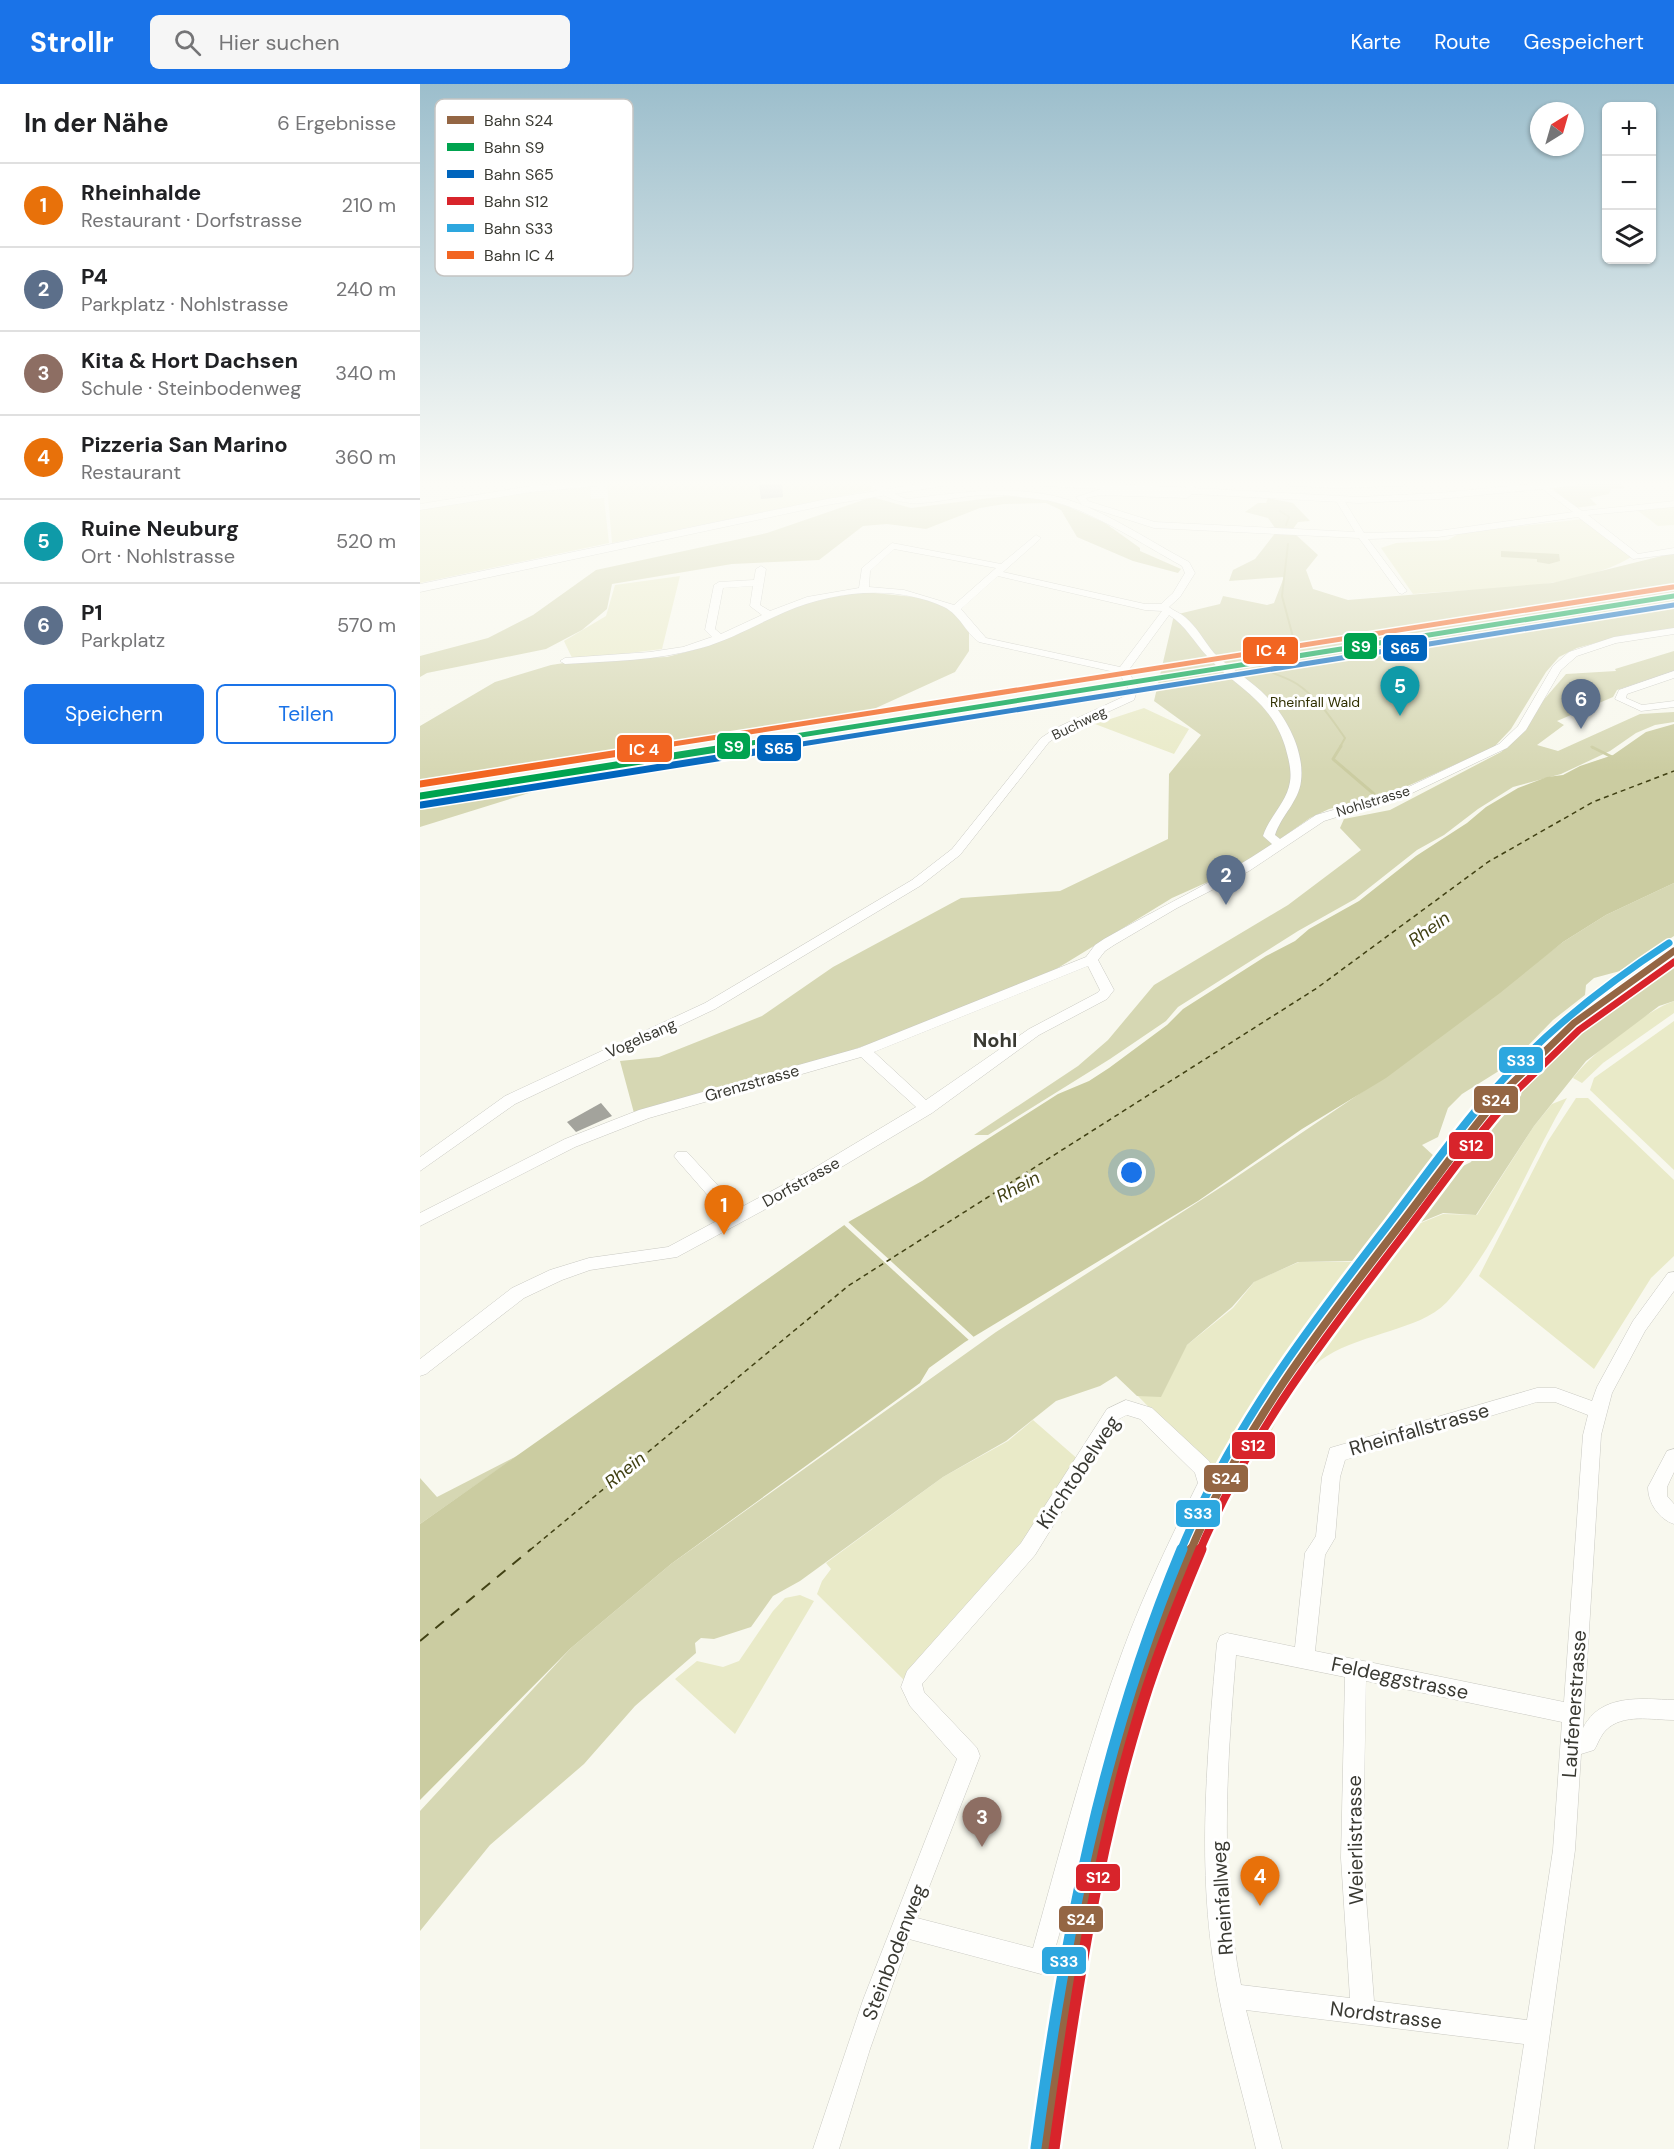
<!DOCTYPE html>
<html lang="de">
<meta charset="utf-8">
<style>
:root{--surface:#fff;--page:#f6f6f6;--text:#202124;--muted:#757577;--line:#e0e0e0;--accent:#1a73e8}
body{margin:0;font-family:"DM Sans",sans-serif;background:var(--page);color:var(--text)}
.controls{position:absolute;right:18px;top:18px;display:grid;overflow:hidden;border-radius:9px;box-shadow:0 2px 4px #0004}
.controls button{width:54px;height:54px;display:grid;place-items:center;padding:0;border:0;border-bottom:2px solid var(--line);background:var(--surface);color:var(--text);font:30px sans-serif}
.compass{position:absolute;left:1110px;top:18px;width:54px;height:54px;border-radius:50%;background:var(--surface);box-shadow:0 2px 4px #0004;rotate:37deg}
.you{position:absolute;left:712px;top:1089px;width:21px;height:21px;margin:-15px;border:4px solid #fff;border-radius:50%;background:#1a73e8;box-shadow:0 0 0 9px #1a73e833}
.badge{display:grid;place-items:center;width:39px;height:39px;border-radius:50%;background:var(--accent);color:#fff;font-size:20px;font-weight:700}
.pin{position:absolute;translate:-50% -50px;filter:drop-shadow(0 2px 3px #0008)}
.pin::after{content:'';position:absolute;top:32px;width:21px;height:18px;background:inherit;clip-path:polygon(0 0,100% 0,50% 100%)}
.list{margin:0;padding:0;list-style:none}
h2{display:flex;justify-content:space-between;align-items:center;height:78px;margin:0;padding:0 24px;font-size:26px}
h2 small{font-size:20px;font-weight:400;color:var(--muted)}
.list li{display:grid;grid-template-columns:39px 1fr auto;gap:18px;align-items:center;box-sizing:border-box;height:84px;padding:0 24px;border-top:2px solid var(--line)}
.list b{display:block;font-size:22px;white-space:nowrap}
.list p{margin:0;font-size:20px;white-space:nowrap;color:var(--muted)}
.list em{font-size:20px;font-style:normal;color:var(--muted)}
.actions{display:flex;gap:12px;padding:18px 24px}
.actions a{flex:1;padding:14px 0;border:2px solid var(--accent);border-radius:9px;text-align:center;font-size:21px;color:var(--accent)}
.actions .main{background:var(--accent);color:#fff}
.icon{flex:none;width:33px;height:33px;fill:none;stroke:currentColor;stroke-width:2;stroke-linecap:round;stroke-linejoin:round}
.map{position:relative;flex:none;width:1254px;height:2065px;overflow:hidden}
header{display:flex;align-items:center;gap:36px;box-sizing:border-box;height:84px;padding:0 30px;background:var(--accent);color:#fff}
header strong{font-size:28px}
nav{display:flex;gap:33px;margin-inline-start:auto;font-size:21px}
.search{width:420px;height:54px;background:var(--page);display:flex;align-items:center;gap:15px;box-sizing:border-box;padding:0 21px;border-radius:9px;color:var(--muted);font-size:22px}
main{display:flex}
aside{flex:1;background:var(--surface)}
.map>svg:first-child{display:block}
</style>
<header>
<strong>Strollr</strong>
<div class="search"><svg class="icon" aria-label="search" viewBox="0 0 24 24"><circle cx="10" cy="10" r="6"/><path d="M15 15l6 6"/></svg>Hier suchen</div>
<nav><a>Karte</a><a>Route</a><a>Gespeichert</a></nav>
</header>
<main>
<aside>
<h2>In der Nähe<small>6 Ergebnisse</small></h2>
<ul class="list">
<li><span class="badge" style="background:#e8710a">1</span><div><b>Rheinhalde</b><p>Restaurant · Dorfstrasse</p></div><em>210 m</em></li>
<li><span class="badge" style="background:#5c6f8a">2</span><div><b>P4</b><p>Parkplatz · Nohlstrasse</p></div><em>240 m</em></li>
<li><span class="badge" style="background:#8d6e63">3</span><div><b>Kita &amp; Hort Dachsen</b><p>Schule · Steinbodenweg</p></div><em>340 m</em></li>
<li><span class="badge" style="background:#e8710a">4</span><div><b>Pizzeria San Marino</b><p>Restaurant</p></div><em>360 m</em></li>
<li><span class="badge" style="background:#0f9aa8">5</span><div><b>Ruine Neuburg</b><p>Ort · Nohlstrasse</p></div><em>520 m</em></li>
<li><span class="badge" style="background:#5c6f8a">6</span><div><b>P1</b><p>Parkplatz</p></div><em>570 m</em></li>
</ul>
<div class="actions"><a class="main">Speichern</a><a>Teilen</a></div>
</aside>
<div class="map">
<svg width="1254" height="2065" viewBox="0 0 1254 2065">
<rect width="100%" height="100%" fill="#f8f8ee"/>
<g fill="#e9eac8">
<path d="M447,399L453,402L451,406L192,459L187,400Z"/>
<path d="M170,401L171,415L184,414L189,459L0,499V424L110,407Z"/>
<path d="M1254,421V441L1238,442L1217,426Z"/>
<path d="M1163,435L1213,472C1154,508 1060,504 993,510L961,464L976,459L1028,456L1038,450L1075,445Z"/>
<path d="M260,492L242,565L153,576L144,557L186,532L195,501Z"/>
<path d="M724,624L769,645L754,670L675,640Z"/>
<path d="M1254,917V929L1183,979L1162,999L1153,994C1173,968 1224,928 1254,917Z"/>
<path d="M1254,937V1086L1170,1006L1174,994Z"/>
<path d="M1147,1014C1107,1081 1080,1160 1027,1218C1012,1234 990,1240 970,1247C949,1254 926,1260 907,1272C876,1291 860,1330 845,1361L834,1354L882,1280L986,1145L1023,1130L1057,1131L1114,1042L1132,1020Z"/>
<path d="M1156,1014H1168L1254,1096V1172L1231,1194L1174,1285L1059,1192L1128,1057Z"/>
<path d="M879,1178H944C891,1247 840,1317 797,1393L717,1311L767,1261L813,1224L835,1197Z"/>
<path d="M613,1336L660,1377L605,1462L484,1596L397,1510L402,1497L411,1485L406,1479L523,1393L588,1357Z"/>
<path d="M380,1511L394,1517L315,1650L255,1595L277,1577L303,1583L319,1577L353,1527L365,1514Z"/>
</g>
<g fill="#d6d7b3">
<path d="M1174,399H1200L1205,404L1191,405L1189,410L1170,414L1177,421L1155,424L1131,403Z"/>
<path d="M586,412L624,415L647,422L685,439L720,464V467L761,485L758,489L713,477L657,453L641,426L626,419L584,420L560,424L506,445L467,440L443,442L399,476L312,480L192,500L187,525L162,546L126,565L7,589L0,593V572L68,554L113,531L176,486L347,449L452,413L491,424Z"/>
<path d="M848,414L873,419L890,437L878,438L873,445L855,444L848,434L825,428L838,419H846Z"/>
<path d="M856,448L875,450L898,471L886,486L893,505L928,516L1132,499L1254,469V544L1205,551L1157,564L1139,573L1126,588L1091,645L1074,663L970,710L909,725L890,734L819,784L752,814L633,887L464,955L397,978L214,1029L200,977L239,973L342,932L413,883L541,814L640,807L748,755L749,690L781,651L734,617L754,531L800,520L803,512L847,521L854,519L864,493L809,497L813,486L835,475Z"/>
<path d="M444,508L505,514L535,525L549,547V567L535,588L434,634L0,703V642L75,598L131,581L164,576L247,573L285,563L388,517Z"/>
<path d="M1254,567V587L1197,606L1193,613L1137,637L1144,641L1117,661L1138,667L1220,630L1254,628V638L1235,641L1216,649L1190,667L1141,690L1093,703L1058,725L1024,751L997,766L935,815L878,847L758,923L746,937L690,975L568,1051H554L658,982L688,956L734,901L868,821L941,766L920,744L924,735L970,726L1081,668L1105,646L1121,619L1146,590L1196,587L1195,585Z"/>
<path d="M100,703L125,704L0,743V722Z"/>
<path d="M1254,799V852L1200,887L1174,894L1166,901L1165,911L1133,936L1090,980L1042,1010L1028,1024L1018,1053L1002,1061L1015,1073L935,1177L878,1178L834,1198L812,1223L767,1261L741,1313L717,1312L696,1292L680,1302L636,1317L586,1357L523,1393L380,1497L353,1512L331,1543L294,1555L281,1554L275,1559L276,1569L215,1622L164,1680L70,1761L0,1847V1727L151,1564L251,1480L576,1248L809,1098L985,979L1143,858L1186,831Z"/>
<path d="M1254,881V917L1239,922L1166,977L1114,1042L1056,1131L1023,1129L994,1141L1004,1123L1035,1081L1043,1082L1051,1078C1063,1061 1074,1041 1087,1025C1133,967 1193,922 1254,881Z"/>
<path d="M97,1372L0,1440V1394L17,1413Z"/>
</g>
<g fill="#cbcca1">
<path d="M1081,467L1139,470L1140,477L1129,480L1117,478V475L1081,473Z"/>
<path d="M1254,640V799L1186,831L1143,858L1080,909L966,994L882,1045L778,1117L545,1258L509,1284L500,1299L251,1480L151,1564L0,1716V1440L430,1137L502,1097L638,1010L669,997L689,984L747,941L763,925L846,872L875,857L889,845L939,817L996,772L1047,739L1066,723L1098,704L1127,693L1143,691L1160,682L1193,671L1226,648Z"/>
</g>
<path fill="#f8f8ee" d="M426,1136L556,1255L551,1258L422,1139Z"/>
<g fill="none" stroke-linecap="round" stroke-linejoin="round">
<g stroke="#cbcca1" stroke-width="2">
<path d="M860,427L869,433L866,441"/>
<path d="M867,557L873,553L862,512L868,460"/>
<path d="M833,574C844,590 862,590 877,600C898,614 911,634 925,654L920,663"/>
</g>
<g stroke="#cbcca1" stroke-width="3">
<path d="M921,662L913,675L954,710"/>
<path d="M1172,663L1194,674"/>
</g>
<path stroke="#414114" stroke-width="1.5" stroke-dasharray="5 4" stroke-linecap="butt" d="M110,1466L428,1202L897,904L1068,778L1173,718L1254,687"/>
<path stroke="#414114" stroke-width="2" stroke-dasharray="11 9" stroke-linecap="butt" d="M0,1557L111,1465"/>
</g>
<g fill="#a3a39c">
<path d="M362,399L363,413L341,415L339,401Z"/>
<path d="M181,1019L192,1032L156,1048L147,1038Z"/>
</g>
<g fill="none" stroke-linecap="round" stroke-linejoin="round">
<defs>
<g id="minor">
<path d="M154,399H181L177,402L111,408L0,426V420L111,402Z"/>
<path d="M448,399C462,398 473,412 488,415C544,408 605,398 660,420C696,434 735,460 769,478L775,489L760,513L749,523C754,527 760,529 765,533C777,543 784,557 794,569C808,583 826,593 841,607C864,628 885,665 881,697C879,717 861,732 855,751L860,755L896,731L982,706L1079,660L1098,642L1133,582L1149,568L1194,553L1254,544V550L1196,559L1157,572L1141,586L1106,646L1087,664L990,710L904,737L829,787L757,824L694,861L685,867L678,876L694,906L687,915L619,951L512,1029L403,1094L257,1173L170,1186L142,1196L104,1214L6,1290L0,1292V1275L92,1204L130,1186L169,1174L248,1163L304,1133L291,1115L257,1076L254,1072L257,1068H267L303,1107L316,1126L391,1086L496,1023L441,973L229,1034L155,1063L0,1142V1129L145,1055L219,1026L439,964L666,873L675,861L684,855C740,823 799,796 852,760L843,752C849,733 867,718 870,698C872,686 868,673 865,662C850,615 817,605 787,572C774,558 766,542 749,531L708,587L718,604L714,616L644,648L629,658L540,771L500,802L295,925L95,1020L0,1087V1073L85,1012L285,919L492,796L532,765L621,654L636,644L705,612L708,604L699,589L559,558C545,548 540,531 524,523C475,500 413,507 365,528C337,540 310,556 281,564C236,577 191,577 145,580L140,577L145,574L230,568L263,563L292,553L285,546L294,501L299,498L334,496L336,485L341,482L346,485L340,521L350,527L387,513L439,504L442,484L472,459L581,480L616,451L621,454L619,456L583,488L725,520H741L753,509L765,489L762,482C727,463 663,421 625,416C606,414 585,410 565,411C521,412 484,435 448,399ZM474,465L576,484L534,521L484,506L449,503L450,487ZM578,492L725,526L742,527L700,583L566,554L541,525ZM333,502L330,522L342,531L301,550L295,545L303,504ZM668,882L680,906L677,909L609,945L506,1016L454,968Z"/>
<path d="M763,399H771L777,406L767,414L681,411L666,414L668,417L735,438L935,448L915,415L919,412L922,413L944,449L1018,447L1153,428L1120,403V399H1123L1162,427L1254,417V423L1168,431L1218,470L1254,464V470L1213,475L1158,433L1018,453L948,455L987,507L982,510L979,509L939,454L734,444L662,421L656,413L681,405L765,408L768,406Z"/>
<path d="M867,399H986L982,402L918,404L871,402Z"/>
<path d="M1254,587V594L1207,610L1206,614L1222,621L1254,617V623L1221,627L1195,615L1199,606Z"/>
<path d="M1254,1188V1207L1225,1247L1192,1309L1181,1351L1163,1644C1181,1609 1221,1615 1254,1616V1636C1232,1636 1203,1629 1186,1646C1180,1652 1178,1660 1174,1666L1161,1670L1155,1766L1114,2065H1088L1104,1960L826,1926L862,2065H836C821,2000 800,1935 792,1869C778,1766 788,1662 797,1559L800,1552L807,1549L875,1563L885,1469L896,1452L902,1393L910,1364L1117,1304H1136L1172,1317L1177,1303L1213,1237L1248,1189ZM1117,1318H1135L1168,1331L1163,1351L1144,1618L895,1567L905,1471L915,1454L920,1393L925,1376ZM816,1571L925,1593L921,1774L930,1914L821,1901C799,1792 807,1680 816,1571ZM946,1597L1142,1638L1133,1766L1107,1936L954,1917L943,1774Z"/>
<path d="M706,1316L732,1324L789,1377L796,1391V1399L758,1482L723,1567L687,1683L629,1886L621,1890L489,1855L450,1965L419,2065H393L443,1916L537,1675L490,1622L481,1603L487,1587L601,1459L687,1325ZM707,1331L720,1335L775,1389L778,1399C751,1453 724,1509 703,1566C667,1663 641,1764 613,1864L497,1834L560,1672L557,1664L504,1608L502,1600L615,1471L699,1335Z"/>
<path d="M1254,1365V1388L1247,1403V1412L1254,1420V1440C1239,1435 1228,1419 1228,1403L1247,1367Z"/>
</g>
<g id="major">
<path d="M505,399H528L522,402L407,421L0,508V500L407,415Z"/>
<path d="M619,399H678L939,413L1019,409L1122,399H1158L1152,402L1019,415L939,419L625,402Z"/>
</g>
</defs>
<use href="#minor" stroke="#c9c9c2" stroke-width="1"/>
<use href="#major" stroke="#c9c9c2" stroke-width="1"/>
<use href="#minor" fill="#fefefc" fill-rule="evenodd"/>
<use href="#major" fill="#fefefc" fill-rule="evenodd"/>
<defs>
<path id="rail-1-far2" d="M1081,1010L1154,939L1254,867"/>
<path id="rail-1-far1" d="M771,1466C821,1347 898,1247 977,1145C1012,1100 1045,1053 1082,1009"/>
<path id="rail-1" d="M625,2065C654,1854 689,1663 772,1465"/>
<path id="rail-2-far1" d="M306,663L1254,512"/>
<path id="rail-2" d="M0,712L316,662"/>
<path id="rail-3-far1" d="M363,663L1254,521"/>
<path id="rail-3" d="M1,721L373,662"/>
<path id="rail-4-far2" d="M1093,1010L1159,946L1254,878"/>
<path id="rail-4-far1" d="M780,1466C830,1349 908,1249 985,1149C1021,1102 1055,1053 1095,1009"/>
<path id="rail-4" d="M634,2065C655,1915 677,1763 723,1618C739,1566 760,1515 781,1465"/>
<path id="rail-5-far2" d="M1070,1010C1122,950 1183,902 1249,859"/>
<path id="rail-5-far1" d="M761,1466C811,1345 888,1244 968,1141C1002,1097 1034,1051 1071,1009"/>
<path id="rail-5" d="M616,2064C644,1857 681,1659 762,1465"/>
<path id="rail-6-far1" d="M234,663L1253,503"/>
<path id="rail-6" d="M0,700L244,662"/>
</defs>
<use href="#rail-1-far2" stroke="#fff" stroke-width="10"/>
<use href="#rail-1-far1" stroke="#fff" stroke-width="13"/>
<use href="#rail-1" stroke="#fff" stroke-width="16"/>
<use href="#rail-2-far1" stroke="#fff" stroke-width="8"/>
<use href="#rail-2" stroke="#fff" stroke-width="10"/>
<use href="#rail-3-far1" stroke="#fff" stroke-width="8"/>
<use href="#rail-3" stroke="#fff" stroke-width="10"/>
<use href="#rail-4-far2" stroke="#fff" stroke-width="10"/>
<use href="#rail-4-far1" stroke="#fff" stroke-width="13"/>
<use href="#rail-4" stroke="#fff" stroke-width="16"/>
<use href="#rail-5-far2" stroke="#fff" stroke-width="10"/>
<use href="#rail-5-far1" stroke="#fff" stroke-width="13"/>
<use href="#rail-5" stroke="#fff" stroke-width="16"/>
<use href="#rail-6-far1" stroke="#fff" stroke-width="8"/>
<use href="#rail-6" stroke="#fff" stroke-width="10"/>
<use href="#rail-1-far2" stroke="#946644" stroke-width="7"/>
<use href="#rail-1-far1" stroke="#946644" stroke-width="8"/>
<use href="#rail-1" stroke="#946644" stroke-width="11"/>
<use href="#rail-2-far1" stroke="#00a34f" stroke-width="5"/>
<use href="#rail-2" stroke="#00a34f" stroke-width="7"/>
<use href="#rail-3-far1" stroke="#0065bd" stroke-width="5"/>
<use href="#rail-3" stroke="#0065bd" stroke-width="7"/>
<use href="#rail-4-far2" stroke="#d8242b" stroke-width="7"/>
<use href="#rail-4-far1" stroke="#d8242b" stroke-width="8"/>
<use href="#rail-4" stroke="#d8242b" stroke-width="11"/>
<use href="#rail-5-far2" stroke="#2da7df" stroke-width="7"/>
<use href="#rail-5-far1" stroke="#2da7df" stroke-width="8"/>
<use href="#rail-5" stroke="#2da7df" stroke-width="11"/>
<use href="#rail-6-far1" stroke="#f26522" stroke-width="5"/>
<use href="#rail-6" stroke="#f26522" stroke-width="7"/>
</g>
<linearGradient id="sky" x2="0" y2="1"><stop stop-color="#9cbecc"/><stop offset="0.58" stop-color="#fcfcf7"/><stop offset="1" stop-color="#fcfcf7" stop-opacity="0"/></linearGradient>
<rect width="1254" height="688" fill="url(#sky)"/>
<g text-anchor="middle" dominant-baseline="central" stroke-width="6" stroke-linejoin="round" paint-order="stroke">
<g font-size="14" fill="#313102" stroke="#fff">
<text x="895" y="618">Rheinfall Wald</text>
</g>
<g font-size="14" fill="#393932" stroke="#fff">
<text transform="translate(659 639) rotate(-26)">Buchweg</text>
<text transform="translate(953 717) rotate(-17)">Nohlstrasse</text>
</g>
<g font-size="16" fill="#393932" stroke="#fff">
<text transform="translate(221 954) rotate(-24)">Vogelsang</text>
<text transform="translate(332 999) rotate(-16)">Grenzstrasse</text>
<text transform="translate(381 1098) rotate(-29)">Dorfstrasse</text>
</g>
<g font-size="18" font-style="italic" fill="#414114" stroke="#fff">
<text transform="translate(1009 845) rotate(-36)">Rhein</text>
<text transform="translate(598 1103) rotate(-28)">Rhein</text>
<text transform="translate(205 1386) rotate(-39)">Rhein</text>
</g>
<g font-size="20" font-weight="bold" fill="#393932" stroke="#fff">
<text x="575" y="956">Nohl</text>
</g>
<g font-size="20" fill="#393932" stroke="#fff">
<text transform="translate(999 1345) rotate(-16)">Rheinfallstrasse</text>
<text transform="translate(658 1388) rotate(-56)">Kirchtobelweg</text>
<text transform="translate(980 1594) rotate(12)">Feldeggstrasse</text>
<text transform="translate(1154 1620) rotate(-86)">Laufenerstrasse</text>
<text transform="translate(935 1756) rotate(-91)">Weierlistrasse</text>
<text transform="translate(802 1814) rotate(-94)">Rheinfallweg</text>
<text transform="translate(474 1868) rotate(-69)">Steinbodenweg</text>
<text transform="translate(966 1931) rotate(7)">Nordstrasse</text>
</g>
</g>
<rect x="15" y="15" width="198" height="177" rx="9" fill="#fff" stroke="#c4c4c2" stroke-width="1.5"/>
<rect x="27" y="32" width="27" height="8" fill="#946644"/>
<rect x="27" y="59" width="27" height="8" fill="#00a34f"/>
<rect x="27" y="86" width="27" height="8" fill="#0065bd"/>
<rect x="27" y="113" width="27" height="8" fill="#d8242b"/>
<rect x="27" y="140" width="27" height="8" fill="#2da7df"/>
<rect x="27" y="167" width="27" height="8" fill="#f26522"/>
<g font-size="16" fill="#393932">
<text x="64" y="42">Bahn S24</text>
<text x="64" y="69">Bahn S9</text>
<text x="64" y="96">Bahn S65</text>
<text x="64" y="123">Bahn S12</text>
<text x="64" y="150">Bahn S33</text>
<text x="64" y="177">Bahn IC 4</text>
</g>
<g stroke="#fff" stroke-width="2">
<rect x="923" y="548" width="35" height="28" rx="6" fill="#00a34f"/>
<rect x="962" y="550" width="46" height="28" rx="6" fill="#0065bd"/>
<rect x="822" y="552" width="57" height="29" rx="6" fill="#f26522"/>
<rect x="296" y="648" width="35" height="28" rx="6" fill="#00a34f"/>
<rect x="336" y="650" width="46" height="28" rx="6" fill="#0065bd"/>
<rect x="196" y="650" width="57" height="29" rx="6" fill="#f26522"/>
<rect x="1078" y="962" width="46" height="28" rx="6" fill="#2da7df"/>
<rect x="1053" y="1001" width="46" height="29" rx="6" fill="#946644"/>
<rect x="1028" y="1047" width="46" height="29" rx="6" fill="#d8242b"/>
<rect x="811" y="1347" width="45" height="29" rx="6" fill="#d8242b"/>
<rect x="783" y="1380" width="46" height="29" rx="6" fill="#946644"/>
<rect x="755" y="1415" width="46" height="29" rx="6" fill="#2da7df"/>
<rect x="655" y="1779" width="46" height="29" rx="6" fill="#d8242b"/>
<rect x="638" y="1821" width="46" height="28" rx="6" fill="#946644"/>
<rect x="621" y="1862" width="46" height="29" rx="6" fill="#2da7df"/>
</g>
<g font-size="16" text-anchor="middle" font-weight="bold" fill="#fff">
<text x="941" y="568">S9</text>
<text x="985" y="570">S65</text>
<text x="851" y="572">IC 4</text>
<text x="314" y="668">S9</text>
<text x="359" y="670">S65</text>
<text x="224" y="671">IC 4</text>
<text x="1101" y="982">S33</text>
<text x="1076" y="1022">S24</text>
<text x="1051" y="1067">S12</text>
<text x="833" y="1367">S12</text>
<text x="806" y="1400">S24</text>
<text x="778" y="1435">S33</text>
<text x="678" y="1799">S12</text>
<text x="661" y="1841">S24</text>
<text x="644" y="1883">S33</text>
</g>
</svg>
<div class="controls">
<button>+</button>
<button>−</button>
<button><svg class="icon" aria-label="layers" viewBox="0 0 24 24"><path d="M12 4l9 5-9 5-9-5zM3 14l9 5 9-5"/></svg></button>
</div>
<svg class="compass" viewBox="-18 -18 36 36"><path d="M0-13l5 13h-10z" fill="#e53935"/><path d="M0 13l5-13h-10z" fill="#757577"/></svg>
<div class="you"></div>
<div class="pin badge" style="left:304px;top:1151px;background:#e8710a">1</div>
<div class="pin badge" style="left:806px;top:821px;background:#5c6f8a">2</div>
<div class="pin badge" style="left:562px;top:1763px;background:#8d6e63">3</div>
<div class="pin badge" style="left:840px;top:1822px;background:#e8710a">4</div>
<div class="pin badge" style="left:980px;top:632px;background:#0f9aa8">5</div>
<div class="pin badge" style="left:1161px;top:645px;background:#5c6f8a">6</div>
</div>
</main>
